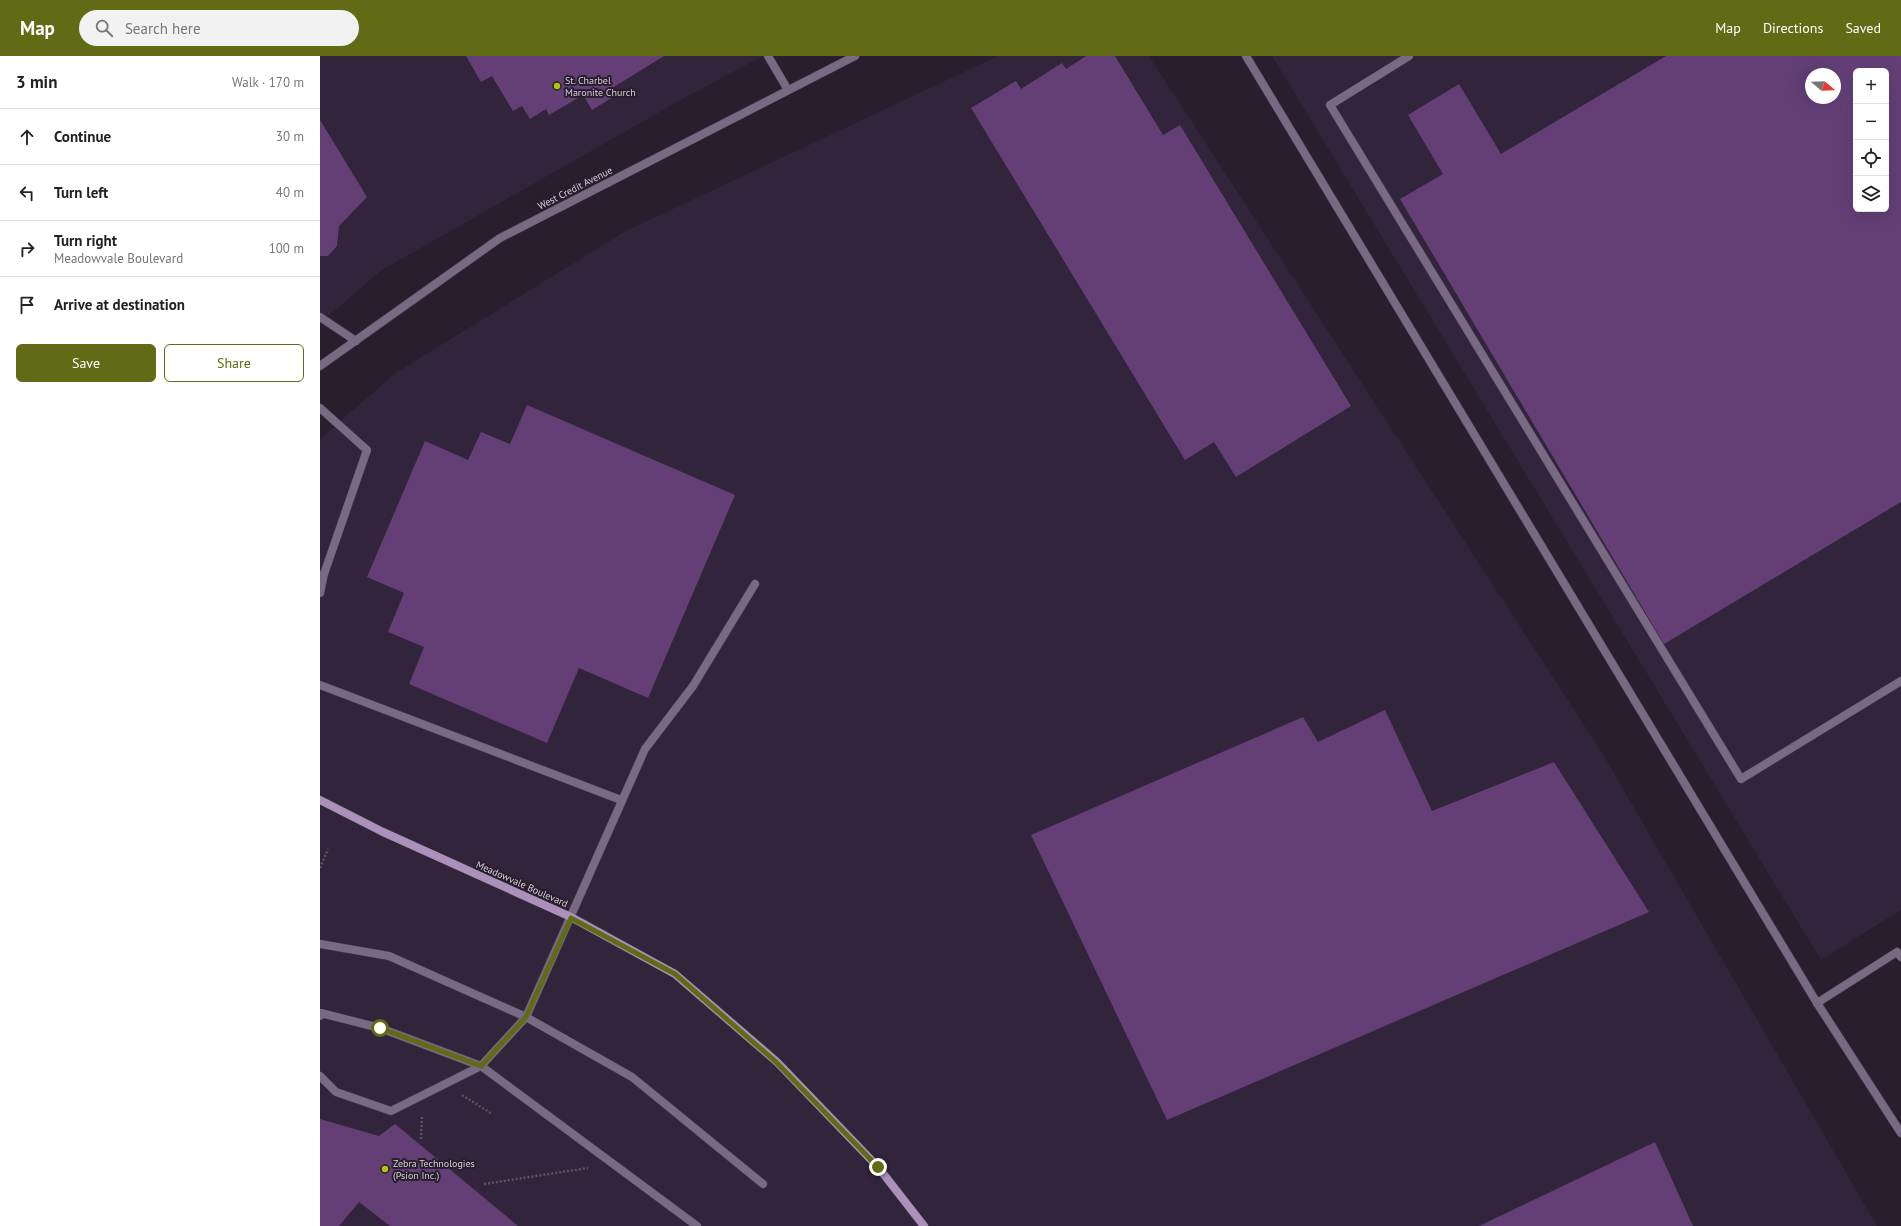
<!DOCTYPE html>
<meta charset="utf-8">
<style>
:root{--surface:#fff;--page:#f2f2f2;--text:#222;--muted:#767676;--line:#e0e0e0;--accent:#616b15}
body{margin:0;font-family:"PT Sans",sans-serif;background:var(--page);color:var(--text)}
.controls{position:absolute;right:12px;top:12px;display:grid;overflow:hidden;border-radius:6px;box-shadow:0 4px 16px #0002}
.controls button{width:36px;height:36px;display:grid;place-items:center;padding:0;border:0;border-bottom:1px solid var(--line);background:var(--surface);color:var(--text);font:20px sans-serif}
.compass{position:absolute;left:1485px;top:12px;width:36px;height:36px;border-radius:50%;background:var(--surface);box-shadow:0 4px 16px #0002;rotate:109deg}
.stop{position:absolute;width:12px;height:12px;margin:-9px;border:3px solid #616b15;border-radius:50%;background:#fff}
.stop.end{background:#616b15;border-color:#fff;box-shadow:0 1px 4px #0008}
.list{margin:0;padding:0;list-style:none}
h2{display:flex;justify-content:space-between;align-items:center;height:52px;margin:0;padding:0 16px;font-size:17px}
h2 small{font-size:13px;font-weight:400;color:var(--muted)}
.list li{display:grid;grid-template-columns:26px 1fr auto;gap:12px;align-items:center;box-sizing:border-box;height:56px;padding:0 16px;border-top:1px solid var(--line)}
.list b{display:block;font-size:15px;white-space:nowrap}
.list p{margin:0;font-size:13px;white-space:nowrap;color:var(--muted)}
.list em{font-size:13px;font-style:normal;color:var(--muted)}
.actions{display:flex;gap:8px;padding:12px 16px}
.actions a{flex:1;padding:9px 0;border:1px solid var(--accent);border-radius:6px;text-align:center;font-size:14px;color:var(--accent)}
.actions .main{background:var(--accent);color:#fff}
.icon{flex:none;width:22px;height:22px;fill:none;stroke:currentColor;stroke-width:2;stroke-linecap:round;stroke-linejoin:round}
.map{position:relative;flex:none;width:1581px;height:1170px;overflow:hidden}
header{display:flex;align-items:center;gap:24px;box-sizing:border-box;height:56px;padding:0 20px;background:var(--accent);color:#fff}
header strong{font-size:19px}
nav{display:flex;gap:22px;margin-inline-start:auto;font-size:14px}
.search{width:280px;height:36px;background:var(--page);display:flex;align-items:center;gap:10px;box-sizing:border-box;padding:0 14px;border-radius:22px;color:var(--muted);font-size:15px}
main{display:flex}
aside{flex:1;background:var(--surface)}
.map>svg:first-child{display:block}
</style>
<header>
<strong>Map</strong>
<div class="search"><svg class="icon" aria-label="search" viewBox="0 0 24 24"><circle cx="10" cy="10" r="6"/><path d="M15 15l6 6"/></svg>Search here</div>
<nav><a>Map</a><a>Directions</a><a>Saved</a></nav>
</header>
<main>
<aside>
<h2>3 min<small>Walk · 170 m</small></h2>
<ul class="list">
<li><svg class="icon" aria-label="ahead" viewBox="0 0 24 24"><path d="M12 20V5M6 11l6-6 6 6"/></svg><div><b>Continue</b></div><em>30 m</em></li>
<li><svg class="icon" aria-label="left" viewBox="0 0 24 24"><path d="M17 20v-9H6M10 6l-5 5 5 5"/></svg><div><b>Turn left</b></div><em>40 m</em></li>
<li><svg class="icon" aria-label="right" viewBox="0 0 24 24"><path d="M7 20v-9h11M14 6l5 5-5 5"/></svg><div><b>Turn right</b><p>Meadowvale Boulevard</p></div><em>100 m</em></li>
<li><svg class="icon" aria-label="arrive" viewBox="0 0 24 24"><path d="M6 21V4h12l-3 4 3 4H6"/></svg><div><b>Arrive at destination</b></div></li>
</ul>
<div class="actions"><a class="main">Save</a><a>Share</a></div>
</aside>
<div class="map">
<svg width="1581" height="1170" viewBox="0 0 1581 1170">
<rect width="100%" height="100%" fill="#281e2e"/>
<g fill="#32243a" fill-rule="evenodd">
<path d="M0,0H443L368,40L62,214L0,267Z"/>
<path d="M678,0H829L1281,695L1557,1170H0V383L74,318L304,176Z"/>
<path d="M952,0H1581V854L1501,904ZM1536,15H1566V153H1536ZM1491,18H1515V42H1491Z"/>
</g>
<g fill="#633f76" fill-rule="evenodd">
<path d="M146,0H344L289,34L293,41L272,54L263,39L229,59L226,53L210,63L202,50L193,55L172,20L161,26Z"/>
<path d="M766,0H795L843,79L860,69L1031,350L916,421L894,386L865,404L651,52L696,25L701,33L742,7L746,13Z"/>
<path d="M1346,0H1581V446L1344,588L1080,143L1123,118L1088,59L1139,28L1181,98ZM1536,15H1566V153H1536ZM1491,18H1515V42H1491Z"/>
<path d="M0,64L47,141L19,170L17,190L8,200H0Z"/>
<path d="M207,349L415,439L328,642L259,612L227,687L89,628L104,591L68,576L84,537L47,521L105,385L148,404L161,376L190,388Z"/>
<path d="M1065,654L1112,755L1234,706L1329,856L847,1064L711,779L983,661L998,686Z"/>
<path d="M0,1063L59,1080L75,1068L198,1170H70L39,1146L19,1170H0Z"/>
<path d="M1335,1086L1373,1170H1159Z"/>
</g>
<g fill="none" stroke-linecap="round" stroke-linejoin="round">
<defs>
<g id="service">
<path d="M448,0L468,34"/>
<path d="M926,0L1497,947L1581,1077"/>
<path d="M1089,0L1010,49L1421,723L1581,625"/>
<path d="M0,261L36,285"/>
<path d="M0,352L47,394L4,518L0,520"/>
<path d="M0,537L4,518"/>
<path d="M0,629L301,744"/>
<path d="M0,888L69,900L206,961L312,1021L443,1128"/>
<path d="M1497,947L1577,896L1581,901"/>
<path d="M0,960L1,957L60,972L161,1010"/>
<path d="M0,1020L16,1036L71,1055L161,1010"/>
<path d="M377,1170L161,1010L206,961L325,693L373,630L435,528"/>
</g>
<path id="minor" d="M0,310L180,182L535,0"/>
<path id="secondary" d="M0,744L63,776L251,861L355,918L457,1006L558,1111L604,1170"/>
</defs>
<use href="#service" stroke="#443a4a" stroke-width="9"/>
<use href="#minor" stroke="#443a4a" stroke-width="9"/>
<use href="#secondary" stroke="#443a4a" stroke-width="9"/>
<g stroke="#5d5362" stroke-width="2.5" stroke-dasharray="2 2" stroke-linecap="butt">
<path d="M0,812L8,793"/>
<path d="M142,1039L172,1058"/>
<path d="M101,1083L102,1060"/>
<path d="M164,1128L268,1112"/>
</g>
<use href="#service" stroke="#796982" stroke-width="8"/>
<use href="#minor" stroke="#796982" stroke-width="8"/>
<use href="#secondary" stroke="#ab91b9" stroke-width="8"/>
</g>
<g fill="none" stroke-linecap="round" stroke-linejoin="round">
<path stroke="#616b15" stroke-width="5" d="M60,972L161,1010L206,961L251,862L355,918L456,1006L558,1111"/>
</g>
<g fill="#afc505" stroke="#281e2e" stroke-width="1.5">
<circle cx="237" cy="30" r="4"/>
<circle cx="65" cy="1113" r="4"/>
</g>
<g text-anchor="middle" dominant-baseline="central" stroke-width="4" stroke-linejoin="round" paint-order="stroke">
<g font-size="10" fill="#d6cfda" stroke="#281e2e" text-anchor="start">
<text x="245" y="24">St. Charbel<tspan x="245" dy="12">Maronite Church</tspan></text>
<text x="73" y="1107">Zebra Technologies<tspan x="73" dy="12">(Psion Inc.)</tspan></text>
</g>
<g font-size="10" fill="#d6cfda" stroke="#281e2e">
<text transform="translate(255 132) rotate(-27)">West Credit Avenue</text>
<text transform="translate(202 828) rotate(24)">Meadowvale Boulevard</text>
</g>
</g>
</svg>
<div class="controls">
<button>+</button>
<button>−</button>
<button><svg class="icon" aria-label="locate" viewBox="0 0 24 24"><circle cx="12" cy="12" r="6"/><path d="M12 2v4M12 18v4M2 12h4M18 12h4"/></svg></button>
<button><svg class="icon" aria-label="layers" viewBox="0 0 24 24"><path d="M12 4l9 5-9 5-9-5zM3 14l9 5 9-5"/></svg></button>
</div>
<svg class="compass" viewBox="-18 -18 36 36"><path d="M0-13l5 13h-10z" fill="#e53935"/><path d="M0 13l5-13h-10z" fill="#767676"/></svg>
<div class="stop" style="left:60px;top:972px"></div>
<div class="stop end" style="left:558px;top:1111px"></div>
</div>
</main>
